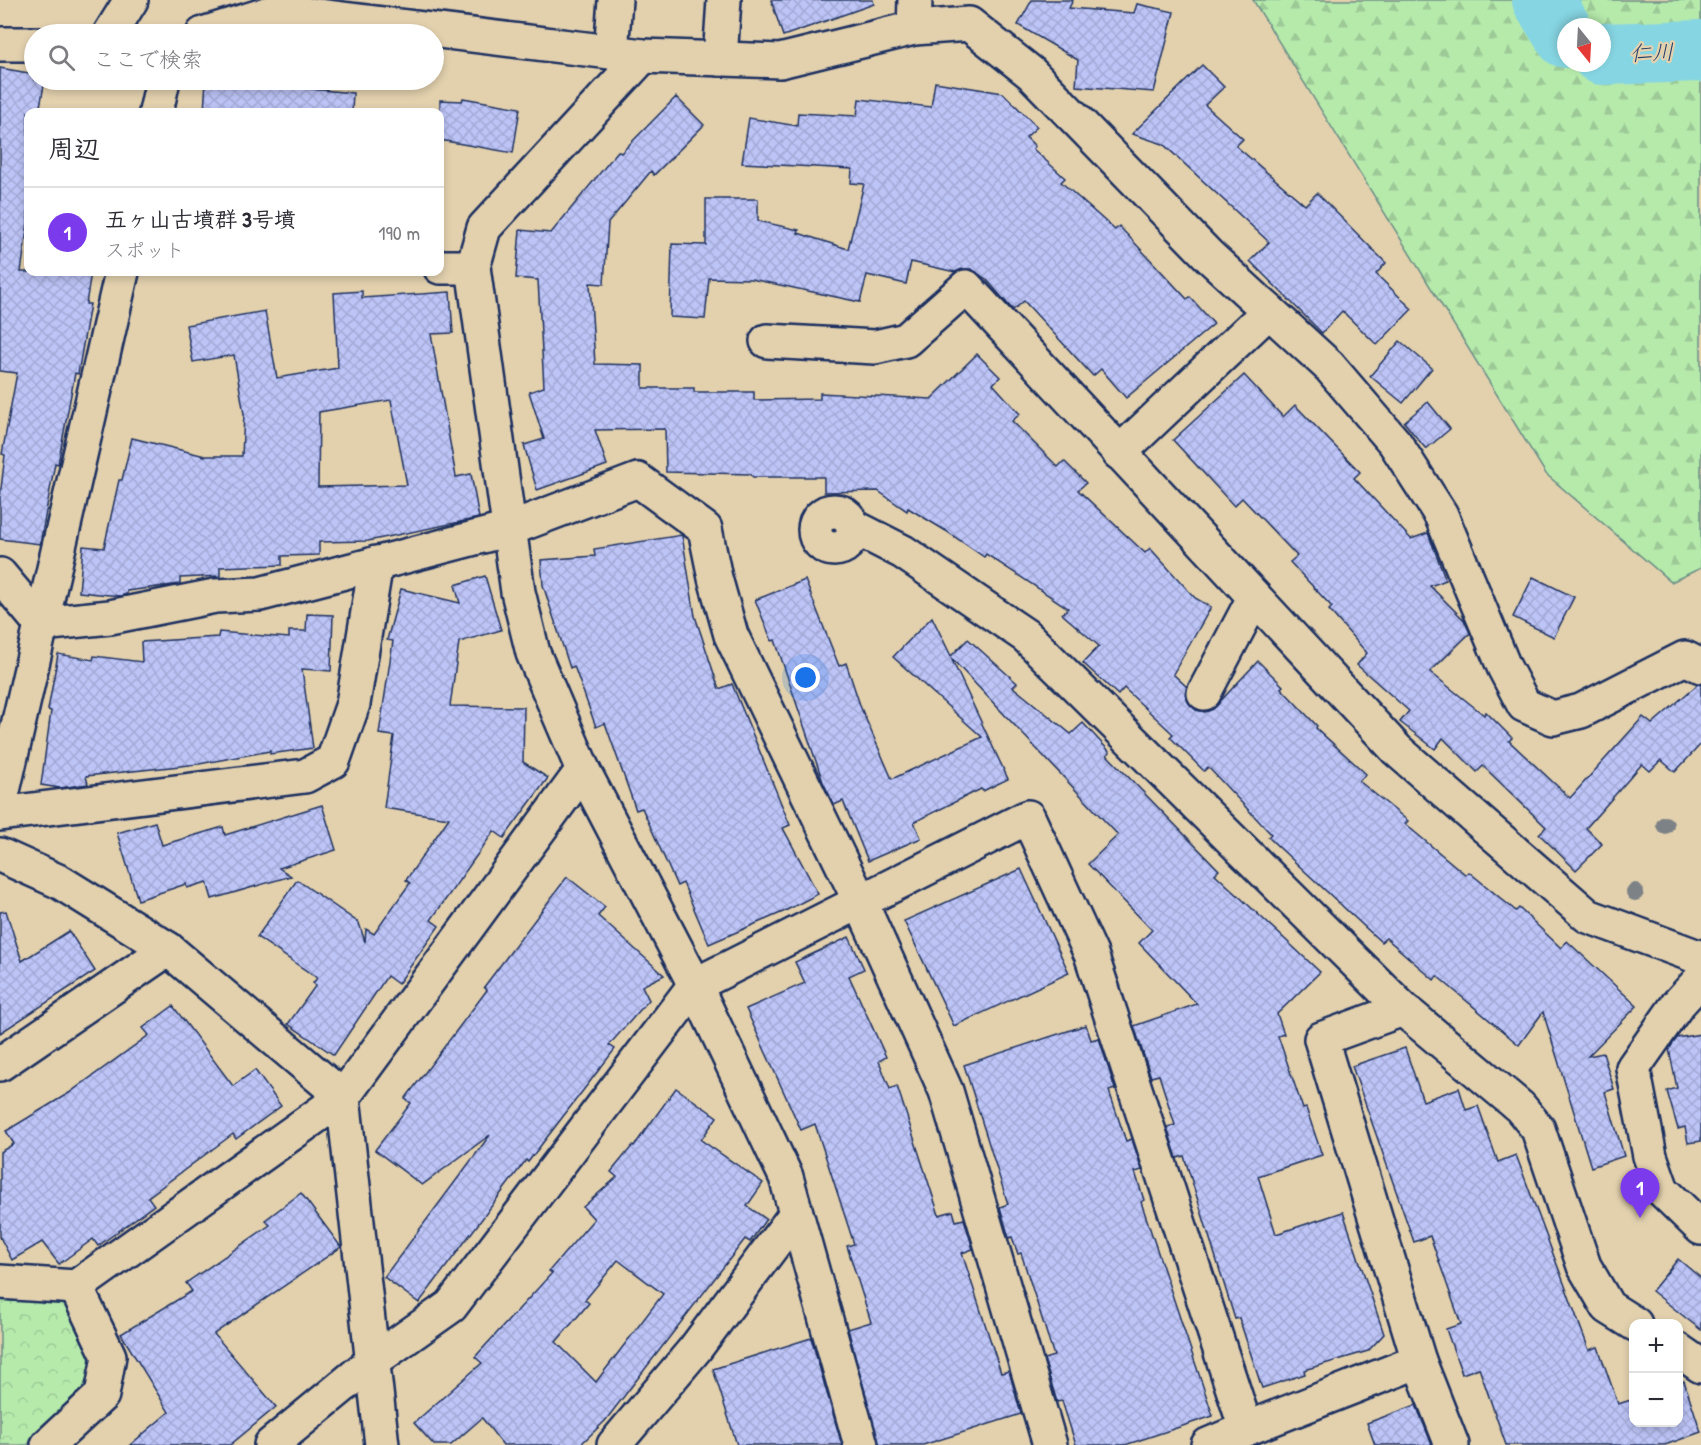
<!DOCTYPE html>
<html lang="ja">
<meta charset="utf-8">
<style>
:root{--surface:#fff;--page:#f7f7f7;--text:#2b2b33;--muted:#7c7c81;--line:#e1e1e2;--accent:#7c3aed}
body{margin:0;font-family:"Patrick Hand","Klee One",sans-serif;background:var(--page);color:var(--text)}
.controls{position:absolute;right:18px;bottom:18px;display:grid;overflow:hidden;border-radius:12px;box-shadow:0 3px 9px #0003}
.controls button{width:54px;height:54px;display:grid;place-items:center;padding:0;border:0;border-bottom:2px solid var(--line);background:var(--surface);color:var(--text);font:30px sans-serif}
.compass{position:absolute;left:1557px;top:18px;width:54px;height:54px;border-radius:50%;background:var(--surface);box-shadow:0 3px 9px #0003;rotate:162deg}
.you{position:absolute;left:806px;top:678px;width:21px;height:21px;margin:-15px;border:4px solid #fff;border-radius:50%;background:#1a73e8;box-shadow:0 0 0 9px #1a73e833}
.badge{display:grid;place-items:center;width:39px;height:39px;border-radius:50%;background:var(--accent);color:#fff;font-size:20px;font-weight:700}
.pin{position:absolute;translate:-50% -50px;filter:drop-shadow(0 2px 3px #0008)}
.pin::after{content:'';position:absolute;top:32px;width:21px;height:18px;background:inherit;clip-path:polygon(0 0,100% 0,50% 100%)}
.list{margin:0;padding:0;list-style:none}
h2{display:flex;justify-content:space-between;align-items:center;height:78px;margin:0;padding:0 24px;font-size:26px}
h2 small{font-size:20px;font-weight:400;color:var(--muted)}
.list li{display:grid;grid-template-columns:39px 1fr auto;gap:18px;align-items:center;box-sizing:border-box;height:90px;padding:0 24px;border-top:2px solid var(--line)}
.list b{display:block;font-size:22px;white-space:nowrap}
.list p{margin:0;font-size:20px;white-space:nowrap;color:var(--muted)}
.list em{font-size:20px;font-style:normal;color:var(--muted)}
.icon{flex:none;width:33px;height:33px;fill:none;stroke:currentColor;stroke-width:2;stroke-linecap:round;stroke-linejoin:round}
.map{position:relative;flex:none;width:1701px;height:1445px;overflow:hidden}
.search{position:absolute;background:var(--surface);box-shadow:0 3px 9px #0003;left:24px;top:24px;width:420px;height:66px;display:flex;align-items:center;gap:15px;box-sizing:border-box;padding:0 21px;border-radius:33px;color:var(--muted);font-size:22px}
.panel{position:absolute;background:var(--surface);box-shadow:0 3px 9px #0003;left:24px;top:108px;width:420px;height:168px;border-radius:12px}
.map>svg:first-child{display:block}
</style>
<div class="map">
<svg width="1701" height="1445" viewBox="0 0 1701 1445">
<defs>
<pattern id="forest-firs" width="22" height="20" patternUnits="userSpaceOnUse" patternTransform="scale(1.5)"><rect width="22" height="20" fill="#b6eaab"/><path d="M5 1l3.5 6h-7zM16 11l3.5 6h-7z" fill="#9cc996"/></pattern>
<pattern id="park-crowns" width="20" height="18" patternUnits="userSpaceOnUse" patternTransform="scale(1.5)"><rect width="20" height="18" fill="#b6eaab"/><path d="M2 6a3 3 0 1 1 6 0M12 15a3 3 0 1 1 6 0" fill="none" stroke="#9cc996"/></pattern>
<pattern id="building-cross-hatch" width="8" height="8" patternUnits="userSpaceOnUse" patternTransform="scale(1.5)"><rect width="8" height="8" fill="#bdc4f6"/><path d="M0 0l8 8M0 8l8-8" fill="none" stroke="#a2a9d5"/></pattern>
</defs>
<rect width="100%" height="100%" fill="#e3d1ae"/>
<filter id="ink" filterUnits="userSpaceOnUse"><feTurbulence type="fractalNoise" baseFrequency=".0167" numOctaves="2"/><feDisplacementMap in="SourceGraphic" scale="12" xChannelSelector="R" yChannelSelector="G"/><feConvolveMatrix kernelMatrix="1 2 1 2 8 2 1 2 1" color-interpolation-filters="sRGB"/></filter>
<g filter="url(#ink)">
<path fill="url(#forest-firs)" stroke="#688c84" stroke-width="1.5" fill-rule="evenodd" d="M1253,0H1701V568L1671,582L1546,474ZM1566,27H1602V63H1566Z"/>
<path fill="url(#park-crowns)" stroke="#688c84" stroke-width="1.5" d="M0,1296L64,1301L88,1340L90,1367L82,1393L27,1445H0Z"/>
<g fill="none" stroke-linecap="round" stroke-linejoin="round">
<g stroke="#86d5e2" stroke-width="62">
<path d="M1543,0L1566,37"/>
<path d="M1602,54L1701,51"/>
</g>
</g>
<g fill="url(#building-cross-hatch)" stroke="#1b2f5e" stroke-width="1.5" fill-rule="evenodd">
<path d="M771,0H873L874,4L783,36Z"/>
<path d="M1032,0H1073L1069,8L1134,13L1137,4L1174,12L1154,92L1076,86L1078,60L1018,25Z"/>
<path d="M1202,65L1224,87L1205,105L1243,139L1236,146L1305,205L1317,193L1386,263L1376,274L1412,309L1377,345L1342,311L1322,333L1250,261L1269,242L1163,144L1132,134Z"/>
<path d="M0,68L34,74V80H45L39,112H28V223L21,272H91L86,304H90L78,374L75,373L58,464L55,463L40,544L0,539V497L5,455L2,454L17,373L0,371Z"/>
<path d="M206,80H259V84L353,93L352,112H204Z"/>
<path d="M935,82L1003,93L1037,127L1026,137L1035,146L1033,149L1065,178L1061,182L1115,230L1119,226L1187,299L1190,297L1214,324L1126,398L1101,369L1093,376L1024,301L1013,310L986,279L971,269L955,272L911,262L906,284L867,275L860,302L751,279L709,278L705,319L670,317L672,244L706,245V199H758V221L799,230L798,233L848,249L864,184L851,183L852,169L742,163L749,118L797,126L798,113L857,116L859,99L931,107Z"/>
<path d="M676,97L704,125L654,175L651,171L608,223L604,284L590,283L595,364L643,365V388H694V392H754V400L820,399V393L931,399L977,354L1000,377L993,384L1020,414L1012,421L1058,467L1064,461L1086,483L1078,490L1145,553L1150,548L1195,598L1211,607L1173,674L1187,687L1185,694L1189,703L1196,710L1205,712L1213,709L1258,661L1283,686L1281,688L1317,726L1316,728L1366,774L1359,781L1408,821L1405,824L1466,875L1469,872L1516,911L1519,908L1561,948L1567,941L1637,1006L1588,1056L1603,1053L1614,1089L1605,1092L1624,1156L1591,1167L1543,1012L1519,1045L1437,976L1434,980L1386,938L1381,942L1268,837L1271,834L1208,767L1204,771L1170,737L1173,734L1124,688L1118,695L1083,663L1099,646L1062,614L1068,608L986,554L984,557L946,531L908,508L907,511L878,491L824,492V477H753L750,474L666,472L665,429L595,430L607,465L537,490L524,445L544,439L529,392L544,387L538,280L516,278L520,230L551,233L618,151L621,153Z"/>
<path d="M463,98L520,108L513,153L440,140V100L462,101Z"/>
<path d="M362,291V298L450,292L453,333L431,334L456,477L471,474L479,518L368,541L319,542V555L282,556V565L220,567V576L180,578V584L127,591V594L120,596L79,592L83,546L104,548L119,480H122L132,438L205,456H242L244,414L234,355L193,362L186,325L265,311L277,378L338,368L334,293ZM391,400L407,485L318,487L319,412Z"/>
<path d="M1400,341L1432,368L1403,403L1370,376Z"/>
<path d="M1244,375L1283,417L1295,405L1360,472L1354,478L1411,539L1428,533L1446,580L1430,586L1464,620L1470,633L1430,672L1484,715L1486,712L1512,738L1509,741L1570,798L1643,717L1652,724L1698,684L1701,685V744L1675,772L1661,760L1650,771L1642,764L1586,828L1602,844L1576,870L1539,834L1546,827L1483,766L1477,772L1443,738L1435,749L1400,722L1409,711L1357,665L1367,653L1329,610L1332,607L1290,562L1297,556L1242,498L1234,506L1173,440Z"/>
<path d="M1428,402L1450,429L1426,449L1404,422Z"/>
<path d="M682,535L695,616L719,689L732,684L790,825L783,828L818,894L783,912L709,944L683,883L677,886L642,808L636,810L605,723L596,727L574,666L570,668L543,585L541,560L595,556L594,549Z"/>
<path d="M485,576L501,630L459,642L450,706L524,707L523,762L548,778L504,838L494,831L431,920L439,926L398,984L387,976L334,1055L288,1024L316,985L313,983L317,978L257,937L297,880L359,923L365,942L366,929L374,934L410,883L406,880L449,818L384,808L394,736L379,734L393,641L387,640L401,589L460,603L455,585Z"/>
<path d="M1533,577L1574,597L1554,637L1513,617Z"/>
<path d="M805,580L839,666L846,663L861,708L892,779L982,737L893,657L932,617L951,656L968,639L1017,683L1013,687L1071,734L1083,723L1110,752L1107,755L1219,870L1215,874L1320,972L1277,1014L1284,1034L1278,1036L1303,1109L1306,1108L1322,1155L1258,1176L1276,1234L1343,1212L1384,1334L1368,1351L1304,1370L1305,1374L1262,1388L1239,1318L1235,1319L1184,1156L1177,1158L1167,1127L1175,1125L1159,1075L1151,1077L1134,1026L1197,1004L1139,943L1152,930L1088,864L1118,835L951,658L1008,779L983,791L981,789L914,822L921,838L868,861L843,801L834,805L823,782L775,640L772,641L755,600Z"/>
<path d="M307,614L333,615L331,671L302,669L313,748L270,754V751L199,764L86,776L88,784L60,788L41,785L51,711L48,710L58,654L93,660L94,656L142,662L141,642L218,637L219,632L289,638V631H306Z"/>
<path d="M322,805L336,850L279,868L291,876L212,899L207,882L187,888L186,884L138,900L117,833L155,822L162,845L223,827L225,835Z"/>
<path d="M1021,869L1069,973L954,1026L904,921Z"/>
<path d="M567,877L605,907L598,916L664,975L642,986L649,1000L609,1045L615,1049L528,1162L526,1160L419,1303L384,1277L490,1135L422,1185L375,1150L411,1103L405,1099L487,990L484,987Z"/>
<path d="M6,911L22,961L69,931L95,971L0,1033V912Z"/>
<path d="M849,937L864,969L849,976L886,1057L879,1061L890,1089L897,1086L939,1215L953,1211L956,1221L964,1219L973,1249L962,1253L1001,1373L1009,1371L1021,1414L923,1445H879L848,1329L871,1322L847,1246L854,1244L815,1124L801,1130L746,1009L805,983L795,962Z"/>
<path d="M173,1006L233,1086L255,1070L281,1106L236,1139L233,1134L148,1197L154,1205L98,1246L93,1239L59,1264L42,1242L12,1260L0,1237V1152L14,1144L6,1131L69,1093L149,1035L143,1028Z"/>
<path d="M1086,1025L1091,1040L1099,1038L1115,1089L1109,1091L1126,1141L1132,1139L1142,1170L1135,1172L1144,1200L1141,1202L1213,1416L1125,1445H1076L1062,1401L1057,1402L1044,1359L1054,1356L1021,1253L1018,1254L1012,1237L1009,1238L1000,1207L1008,1204L964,1065Z"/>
<path d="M1701,1034V1141L1688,1143L1685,1127L1678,1129L1667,1091L1677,1088L1669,1049L1677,1038Z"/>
<path d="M1405,1048L1423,1101L1459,1088L1466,1110L1478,1106L1498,1162L1516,1155L1589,1350L1598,1347L1618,1404L1634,1399V1422H1678V1383L1684,1381L1701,1432L1665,1445H1506L1479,1368L1462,1374L1446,1329L1461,1324L1430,1236L1414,1242L1352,1066Z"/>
<path d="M676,1088L717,1117L701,1140L763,1183L747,1206L766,1219L750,1242L745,1239L605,1421L580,1445H503L482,1418L451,1445H434L414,1423L482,1363L475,1357L552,1273L549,1271L594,1219L583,1207L617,1177L611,1172L633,1145L634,1146ZM618,1260L663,1294L596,1382L556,1342L589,1303L585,1300Z"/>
<path d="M301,1193L341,1247L214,1334L276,1407L230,1445H130L169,1412L121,1334L192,1291L186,1283L270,1225L265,1220Z"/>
<path d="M1678,1259L1701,1278V1330L1652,1291Z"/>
<path d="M811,1338L842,1445H737L713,1369Z"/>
<path d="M1416,1405L1432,1445H1375L1367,1423Z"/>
</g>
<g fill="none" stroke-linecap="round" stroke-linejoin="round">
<defs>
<g id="street">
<path d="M914,28L915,0"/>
<path d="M110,34L131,0"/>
<path d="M203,34L277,11L643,56L780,61L914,28L969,24L1031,73L1209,256L1329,366L1395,443L1441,515L1504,667L1524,705L1553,718L1581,711L1685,658L1701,666"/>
<path d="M0,44H34"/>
<path d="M611,52L615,0"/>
<path d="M643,56L484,228L473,267L518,592L533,653L583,770L695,985L786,1177L861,1445"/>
<path d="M720,59L724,0"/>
<path d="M156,112L163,80"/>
<path d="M440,267H473"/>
<path d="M767,341L875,347L906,340L966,287L1397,750L1588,916L1701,958"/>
<path d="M1119,453L1269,311"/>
<circle cx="834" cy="530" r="19"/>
<path d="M854,527L903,552L1026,636L1403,1009L1520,1107L1538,1129L1584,1266L1608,1307L1635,1324"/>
<path d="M0,575L41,624L110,617L215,596L260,594L509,529L638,480L705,529L715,578L731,635L860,901L946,1091L1050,1445"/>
<path d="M1204,693L1254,598"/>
<path d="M0,804L122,272"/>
<path d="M0,814L305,776L333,761L353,704L376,563"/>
<path d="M0,855L60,882L168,949L343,1097L382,1445"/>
<path d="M1701,979L1678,1004L1633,1068L1650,1156L1662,1190L1701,1228"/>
<path d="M1403,1009L1321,1039L1419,1361L1452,1445"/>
<path d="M0,1064L168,949"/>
<path d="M0,1282L76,1287L343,1097L583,770"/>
<path d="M1678,1350L1701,1366"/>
<path d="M1246,1429L1419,1361"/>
<path d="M48,1445L102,1395L109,1356L76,1287"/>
<path d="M271,1445L373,1361L451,1306L695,985L1028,817L1091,954L1246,1429L1208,1445"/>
<path d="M614,1445L695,1349L796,1214"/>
</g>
</defs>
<use href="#street" stroke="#1b2f5e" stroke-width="38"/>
<use href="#street" stroke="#e3d1ae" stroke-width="33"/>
</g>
<g fill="#7d8286">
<circle cx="1665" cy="825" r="9"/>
<circle cx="1635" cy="892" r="9"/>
</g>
</g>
<g text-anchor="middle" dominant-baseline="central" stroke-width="4.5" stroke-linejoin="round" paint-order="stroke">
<g font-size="22" font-style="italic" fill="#26406b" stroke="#e3d1ae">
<text transform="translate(1652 52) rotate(-2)">仁川</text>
</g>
</g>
</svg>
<div class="controls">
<button>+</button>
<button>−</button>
</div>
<svg class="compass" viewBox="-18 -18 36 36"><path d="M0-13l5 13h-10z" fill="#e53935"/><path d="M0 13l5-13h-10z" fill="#7c7c81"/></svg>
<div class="you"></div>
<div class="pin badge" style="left:1640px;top:1218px">1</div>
<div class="search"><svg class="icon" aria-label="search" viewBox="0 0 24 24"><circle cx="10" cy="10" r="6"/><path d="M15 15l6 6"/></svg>ここで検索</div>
<section class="panel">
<h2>周辺<small></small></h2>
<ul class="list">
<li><span class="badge">1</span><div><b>五ヶ山古墳群 3号墳</b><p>スポット</p></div><em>190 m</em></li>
</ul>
</section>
</div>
